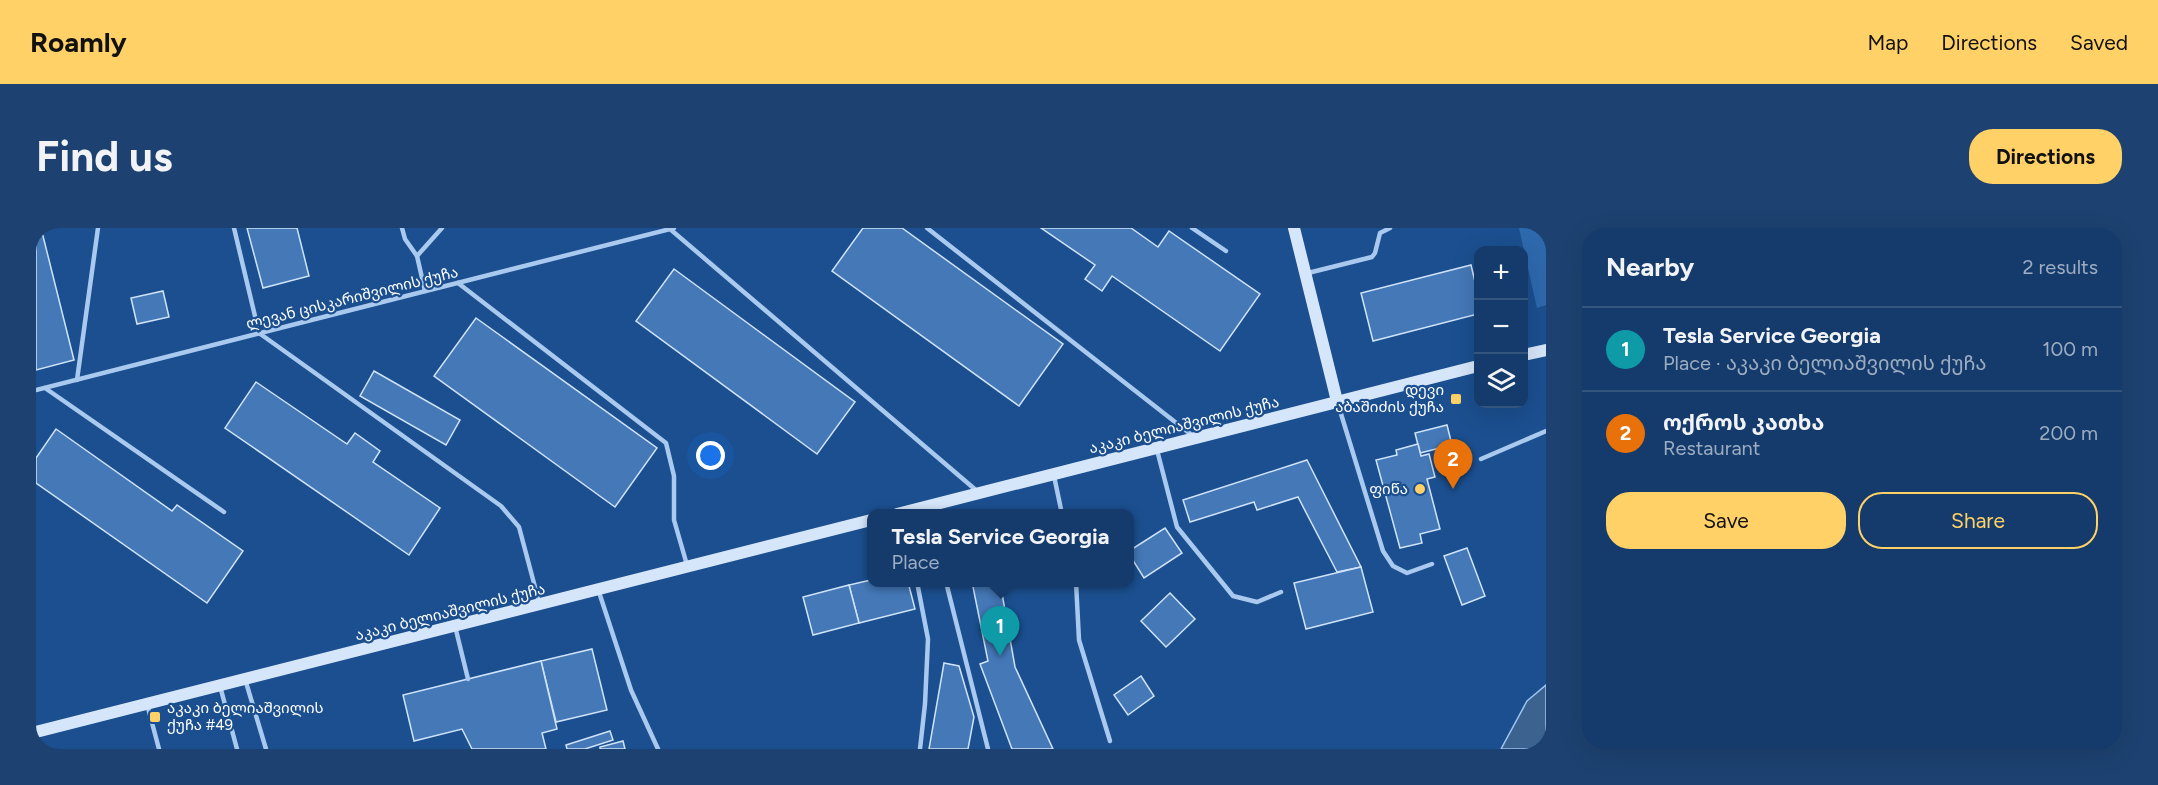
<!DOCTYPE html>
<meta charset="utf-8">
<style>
:root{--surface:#143b6b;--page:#1d4271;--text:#f1f3f6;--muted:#9dadc1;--line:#33557e;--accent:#ffd166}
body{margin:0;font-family:Figtree,"Noto Sans Georgian",sans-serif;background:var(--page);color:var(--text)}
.controls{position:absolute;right:18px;top:18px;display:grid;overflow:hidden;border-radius:12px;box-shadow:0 6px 24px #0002}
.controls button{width:54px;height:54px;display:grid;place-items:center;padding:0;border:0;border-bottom:2px solid var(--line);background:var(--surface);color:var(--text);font:30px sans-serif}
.you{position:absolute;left:675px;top:228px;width:21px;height:21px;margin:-15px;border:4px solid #fff;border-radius:50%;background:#1a73e8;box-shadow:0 0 0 9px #1a73e833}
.badge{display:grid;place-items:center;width:39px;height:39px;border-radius:50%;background:var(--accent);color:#fff;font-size:20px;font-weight:700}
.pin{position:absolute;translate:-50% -50px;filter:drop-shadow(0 2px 3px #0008)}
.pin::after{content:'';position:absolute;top:32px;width:21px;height:18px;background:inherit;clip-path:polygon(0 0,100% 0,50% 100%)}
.popup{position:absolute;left:831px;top:281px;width:267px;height:78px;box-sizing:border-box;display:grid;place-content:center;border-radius:12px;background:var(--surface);filter:drop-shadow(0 2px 4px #0005);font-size:20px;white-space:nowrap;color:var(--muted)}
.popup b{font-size:22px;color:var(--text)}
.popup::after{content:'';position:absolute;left:50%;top:100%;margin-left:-12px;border:12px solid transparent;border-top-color:var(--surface)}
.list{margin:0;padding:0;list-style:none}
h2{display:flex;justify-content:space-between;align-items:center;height:78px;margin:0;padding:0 24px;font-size:26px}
h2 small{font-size:20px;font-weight:400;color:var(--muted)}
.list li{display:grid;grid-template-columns:39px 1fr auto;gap:18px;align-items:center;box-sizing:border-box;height:84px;padding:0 24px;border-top:2px solid var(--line)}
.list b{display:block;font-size:22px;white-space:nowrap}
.list p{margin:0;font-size:20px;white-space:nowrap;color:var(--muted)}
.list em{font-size:20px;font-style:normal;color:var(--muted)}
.actions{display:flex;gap:12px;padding:18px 24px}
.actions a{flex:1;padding:14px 0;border:2px solid var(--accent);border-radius:24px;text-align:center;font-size:21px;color:var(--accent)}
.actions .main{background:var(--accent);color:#111}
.icon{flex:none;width:33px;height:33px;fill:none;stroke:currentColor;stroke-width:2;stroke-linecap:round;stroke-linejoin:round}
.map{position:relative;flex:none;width:1510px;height:521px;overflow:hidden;border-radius:24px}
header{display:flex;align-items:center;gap:36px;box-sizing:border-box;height:84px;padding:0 30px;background:var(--accent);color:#111}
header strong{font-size:28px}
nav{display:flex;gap:33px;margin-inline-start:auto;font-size:21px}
.intro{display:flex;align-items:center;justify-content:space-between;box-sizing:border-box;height:144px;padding:0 36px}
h1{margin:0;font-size:42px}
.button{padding:15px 27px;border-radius:24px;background:var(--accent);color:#111;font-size:21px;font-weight:700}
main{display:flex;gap:36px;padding:0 36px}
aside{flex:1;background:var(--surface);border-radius:24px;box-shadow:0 6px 24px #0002}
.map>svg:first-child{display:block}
</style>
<header>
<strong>Roamly</strong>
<nav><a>Map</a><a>Directions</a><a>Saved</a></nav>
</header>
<div class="intro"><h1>Find us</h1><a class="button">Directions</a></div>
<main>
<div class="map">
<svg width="1510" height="521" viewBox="0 0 1510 521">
<rect width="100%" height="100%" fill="#1b4f8f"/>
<path fill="#2e69ad" d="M1483,0H1510V77L1501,80Z"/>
<path fill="#3c6290" stroke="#9cc4f0" stroke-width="1.5" d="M1510,457V521H1465L1491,473Z"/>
<g fill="#4478b7" stroke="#cfe3fa" stroke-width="1.5">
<path d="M0,0H5L38,132L0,142Z"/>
<path d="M211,0H261L273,48L227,60Z"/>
<path d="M827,0H866L1027,116L983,178L796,43Z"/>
<path d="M1005,0H1095L1122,19L1133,3L1224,66L1184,123L1076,48L1066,63L1049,51L1059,37Z"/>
<path d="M1435,37L1442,66V86L1337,113L1325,65Z"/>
<path d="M638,41L819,174L781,226L600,93Z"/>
<path d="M127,63L133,89L101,96L95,70Z"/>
<path d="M440,90L621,220L579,279L398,148Z"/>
<path d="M338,143L424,192L410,217L324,168Z"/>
<path d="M220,154L311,216L319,205L344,223L337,234L404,280L373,327L189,200Z"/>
<path d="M1411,197L1416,217L1384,225L1379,205Z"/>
<path d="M20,201L136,283L141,277L207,323L171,375L0,255V230Z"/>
<path d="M1382,216L1385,228L1393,226L1399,249L1391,251L1404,301L1384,306L1386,315L1364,320L1340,232L1361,227L1360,222Z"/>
<path d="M1271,232L1325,339L1301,344L1262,269L1221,282L1218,274L1154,294L1147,272Z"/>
<path d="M1129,300L1146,325L1108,350L1093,326V323Z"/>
<path d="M1431,320L1449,368L1426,377L1408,328Z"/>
<path d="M1325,339L1337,384L1270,401L1258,355Z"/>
<path d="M835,352V354H872L879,381L823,395L813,357Z"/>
<path d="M936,354H964L979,439L1017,521H976L944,436L952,433Z"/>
<path d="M813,357L823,395L777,407L767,369Z"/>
<path d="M1134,365L1159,391L1130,419L1105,393Z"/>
<path d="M556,421L571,482L520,494L505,433Z"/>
<path d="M505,433L521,501L506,505L510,521H436L426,501L378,513L367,467Z"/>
<path d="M908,435L923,438L938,489L932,521H893Z"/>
<path d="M1105,448L1118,468L1092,487L1078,467Z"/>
<path d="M574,503L577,512L549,521H531L530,517Z"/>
<path d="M587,513L589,521H564V519Z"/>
</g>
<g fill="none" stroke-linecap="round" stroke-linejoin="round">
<g stroke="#a9c9ee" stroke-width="4.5">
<path d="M198,0L223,105L465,278L483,299L503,374"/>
<path d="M366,0L369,11L381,28L389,63"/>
<path d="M891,0L1157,208"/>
<path d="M1156,0L1190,23"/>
<path d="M634,1L941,263"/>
<path d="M381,28L406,0"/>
<path d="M1272,45L1336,29L1339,25L1344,5L1354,0"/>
<path d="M422,55L630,215L638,248V292L651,337"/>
<path d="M41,152L62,0"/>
<path d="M9,160L188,284"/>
<path d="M0,162L638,0"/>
<path d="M1302,176L1347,323L1357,338L1371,345L1396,336"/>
<path d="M1121,222L1141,299L1197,368L1221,374L1245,364"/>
<path d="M1445,231L1510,203"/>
<path d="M1018,248L1026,286"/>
<path d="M881,354L892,411L889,476L884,521"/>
<path d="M910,354L952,521"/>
<path d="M1040,354L1043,412L1074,513"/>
<path d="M562,361L595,462L622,521"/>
<path d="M419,398L432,451"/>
<path d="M209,451L230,521"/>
<path d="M184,458L201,521"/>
<path d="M111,476L123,521"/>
</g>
<g stroke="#d6e6fa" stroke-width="12">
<path d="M1258,0L1301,173"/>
<path d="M1488,127L1510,122"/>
<path d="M861,286L1442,138"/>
<path d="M0,504L835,292"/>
</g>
</g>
<g fill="#ffd166" stroke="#1b4f8f" stroke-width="2">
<rect x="1414" y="165" width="12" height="12" rx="3"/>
<circle cx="1384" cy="261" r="6"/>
<rect x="113" y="483" width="12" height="12" rx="3"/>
</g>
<g text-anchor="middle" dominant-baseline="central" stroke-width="4.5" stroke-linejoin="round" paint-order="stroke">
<g font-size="15" fill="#fff" stroke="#1b4f8f">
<text transform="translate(316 70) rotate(-14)">ლევან ცისკარიშვილის ქუჩა</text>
<text transform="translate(1148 197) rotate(-14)">აკაკი ბელიაშვილის ქუჩა</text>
<text transform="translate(414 384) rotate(-14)">აკაკი ბელიაშვილის ქუჩა</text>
</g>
<g font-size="15" fill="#fff" stroke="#1b4f8f" text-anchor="end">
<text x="1408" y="162">დევი<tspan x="1408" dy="17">აბაშიძის ქუჩა</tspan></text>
<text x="1372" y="261">ფიწა</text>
<text x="131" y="480" text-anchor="start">აკაკი ბელიაშვილის<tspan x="131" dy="17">ქუჩა #49</tspan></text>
</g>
</g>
</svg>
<div class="controls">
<button>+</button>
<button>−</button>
<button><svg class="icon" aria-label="layers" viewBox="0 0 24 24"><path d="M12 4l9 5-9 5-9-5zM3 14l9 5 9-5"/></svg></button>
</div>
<div class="you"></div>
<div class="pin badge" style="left:964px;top:428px;background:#0f9aa8">1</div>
<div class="popup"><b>Tesla Service Georgia</b>Place</div>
<div class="pin badge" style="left:1417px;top:261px;background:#e8710a">2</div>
</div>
<aside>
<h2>Nearby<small>2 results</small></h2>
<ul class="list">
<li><span class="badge" style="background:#0f9aa8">1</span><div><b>Tesla Service Georgia</b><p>Place · აკაკი ბელიაშვილის ქუჩა</p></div><em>100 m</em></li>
<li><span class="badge" style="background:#e8710a">2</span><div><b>ოქროს კათხა</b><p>Restaurant</p></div><em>200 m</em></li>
</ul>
<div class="actions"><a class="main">Save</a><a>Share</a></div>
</aside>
</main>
